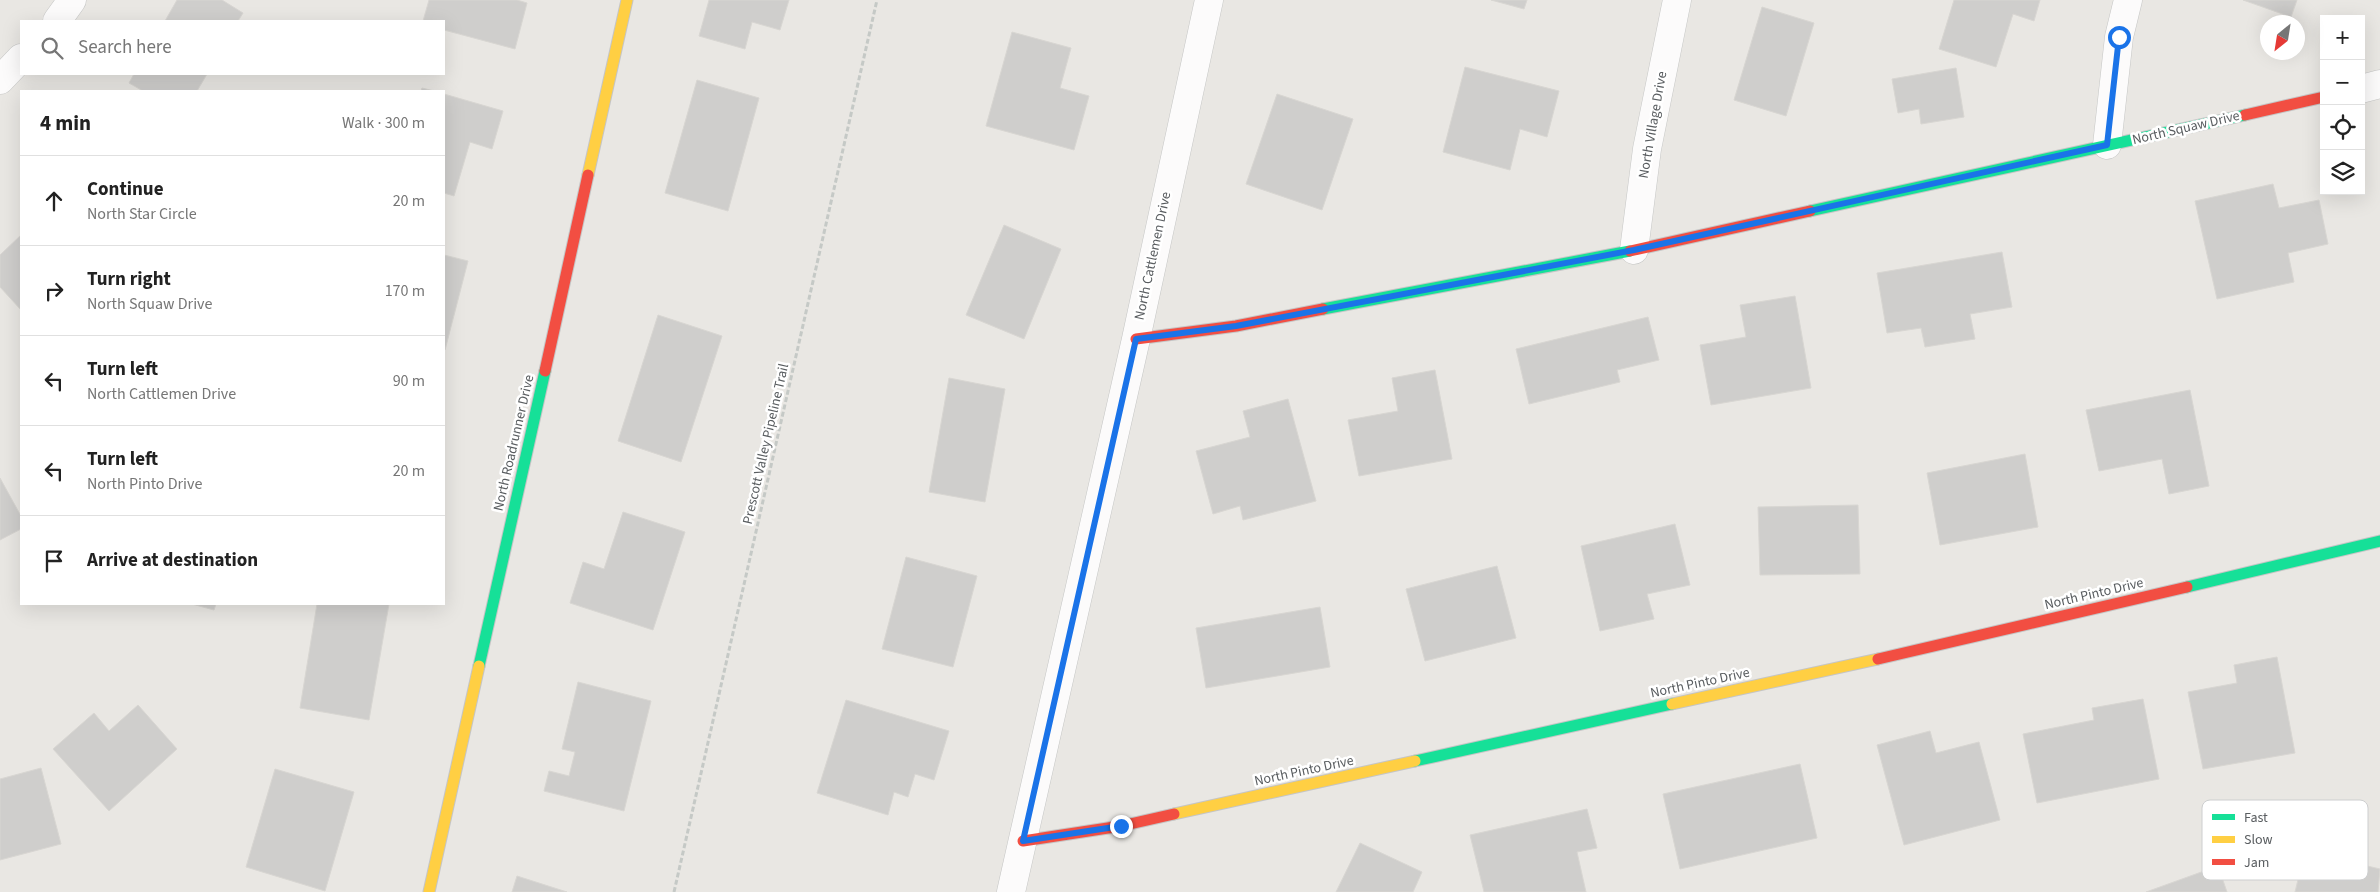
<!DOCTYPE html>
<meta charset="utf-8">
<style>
:root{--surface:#fff;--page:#f6f6f6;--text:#222;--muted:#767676;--line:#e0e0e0}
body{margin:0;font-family:"Source Sans 3",sans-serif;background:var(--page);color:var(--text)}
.controls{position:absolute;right:15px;top:15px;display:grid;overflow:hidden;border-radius:0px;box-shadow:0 5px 20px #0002}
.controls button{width:45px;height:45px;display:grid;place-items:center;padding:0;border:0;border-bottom:1px solid var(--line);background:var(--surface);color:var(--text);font:25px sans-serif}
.compass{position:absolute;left:2260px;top:15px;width:45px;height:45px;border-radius:50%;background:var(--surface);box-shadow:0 5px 20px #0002;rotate:210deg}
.stop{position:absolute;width:15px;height:15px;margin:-11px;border:4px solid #1a73e8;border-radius:50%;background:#fff}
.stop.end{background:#1a73e8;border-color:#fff;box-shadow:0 1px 5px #0008}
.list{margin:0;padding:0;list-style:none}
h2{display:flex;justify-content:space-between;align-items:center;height:65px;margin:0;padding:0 20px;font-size:21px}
h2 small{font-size:16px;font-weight:400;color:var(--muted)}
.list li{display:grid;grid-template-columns:32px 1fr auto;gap:15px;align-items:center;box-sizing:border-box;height:90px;padding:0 20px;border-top:1px solid var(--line)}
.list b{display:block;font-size:19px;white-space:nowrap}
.list p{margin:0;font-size:16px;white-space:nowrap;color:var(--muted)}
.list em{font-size:16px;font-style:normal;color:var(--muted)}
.icon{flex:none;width:28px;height:28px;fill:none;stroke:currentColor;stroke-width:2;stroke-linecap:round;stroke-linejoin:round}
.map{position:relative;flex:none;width:2380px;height:892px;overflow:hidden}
.search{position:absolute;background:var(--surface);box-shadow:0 5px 20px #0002;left:20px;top:20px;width:425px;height:55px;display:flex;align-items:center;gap:12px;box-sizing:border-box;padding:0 18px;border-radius:0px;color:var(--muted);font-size:19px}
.panel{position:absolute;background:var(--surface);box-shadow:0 5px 20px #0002;left:20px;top:90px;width:425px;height:515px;border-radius:0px}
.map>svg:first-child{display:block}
</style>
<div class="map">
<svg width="2380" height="892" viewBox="0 0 2380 892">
<rect width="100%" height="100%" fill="#e9e7e3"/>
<g fill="#cfcecc" stroke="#d8d6d2">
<path d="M177,0H222L243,13L238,21H165Z"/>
<path d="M429,0H517L527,3L515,49L444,30V21H423Z"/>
<path d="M709,0H789L780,30L752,22L745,49L699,36Z"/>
<path d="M1491,0H1527L1524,9Z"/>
<path d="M1954,0H2040L2034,21L2013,14L1996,67L1939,49Z"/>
<path d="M2243,0H2297L2291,17Z"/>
<path d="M1762,7L1814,23L1786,116L1734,100Z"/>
<path d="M1012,32L1071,48L1060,88L1089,96L1074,150L986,126Z"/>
<path d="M1465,67L1559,91L1547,137L1520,129L1510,170L1443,152Z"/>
<path d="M1956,68L1964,117L1921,124L1919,109L1898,113L1892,79Z"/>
<path d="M134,74H207L197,91H143L129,83Z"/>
<path d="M697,80L759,98L728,211L665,193Z"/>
<path d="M422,88L434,91H421Z"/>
<path d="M444,94L503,111L492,149L470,142L454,196L444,193Z"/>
<path d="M1277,94L1353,119L1322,210L1246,184Z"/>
<path d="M2273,184L2279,208L2319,200L2328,244L2288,253L2294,282L2217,299L2195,201Z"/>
<path d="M1004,225L1061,249L1024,339L966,315Z"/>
<path d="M21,235V310L0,287V255Z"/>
<path d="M2002,252L2012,307L1970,314L1975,339L1925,347L1921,328L1887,333L1877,273Z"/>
<path d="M444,255L468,261L445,350H444Z"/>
<path d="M1795,296L1811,388L1711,405L1700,345L1746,337L1740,305Z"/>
<path d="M658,315L722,336L681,462L618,441Z"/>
<path d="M1648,317L1659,360L1617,370L1620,382L1529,404L1516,349Z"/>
<path d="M1435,370L1452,459L1359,476L1348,420L1398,411L1392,378Z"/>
<path d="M949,378L1005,389L985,502L929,492Z"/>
<path d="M2190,390L2209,486L2169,494L2162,459L2099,471L2086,410Z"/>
<path d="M1288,399L1316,501L1243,520L1240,506L1213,514L1196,451L1250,437L1243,411Z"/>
<path d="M2025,454L2038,527L1940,545L1927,473Z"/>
<path d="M0,478L21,516V529L0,540Z"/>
<path d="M1858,505L1860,574L1760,575L1758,507Z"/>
<path d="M623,512L685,532L653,630L570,603L583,562L604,569Z"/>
<path d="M1675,524L1690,585L1647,594L1654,619L1600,631L1581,546Z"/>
<path d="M906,557L977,576L953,667L882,649Z"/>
<path d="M1497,566L1516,638L1425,661L1406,589Z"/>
<path d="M192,604H216L214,610Z"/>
<path d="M317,604H389L369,720L300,708Z"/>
<path d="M1320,607L1330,667L1206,688L1196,628Z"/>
<path d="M2277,657L2295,753L2203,769L2188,692L2237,683L2234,665Z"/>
<path d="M578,682L651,701L624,811L544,791L549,771L569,776L575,752L562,749Z"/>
<path d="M2143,699L2159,779L2037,803L2023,734L2094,720L2092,708Z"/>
<path d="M846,700L949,731L934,780L915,774L908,797L894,792L888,815L817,793Z"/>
<path d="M138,705L177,749L109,811L53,749L94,713L109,731Z"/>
<path d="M1930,731L1936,753L1979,742L2000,820L1904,845L1877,745Z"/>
<path d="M1800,764L1817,838L1680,869L1663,794Z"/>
<path d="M41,768L61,844L0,860V779Z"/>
<path d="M275,769L354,792L325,891L246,867Z"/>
<path d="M1587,809L1597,848L1577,852L1586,892H1484L1470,835Z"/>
<path d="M1360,843L1422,872L1413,892H1336Z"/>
<path d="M2305,851L2380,869L2378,892H2295Z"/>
<path d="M2218,866L2227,892H2146Z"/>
<path d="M517,876L567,892H512Z"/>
</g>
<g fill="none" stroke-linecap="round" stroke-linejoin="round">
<defs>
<g id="street">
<path d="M57,21L72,0"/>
<path d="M0,80L21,58"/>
<path d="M2361,89L2380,84"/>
<path d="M2107,145L2119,37L2128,0"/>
<path d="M1634,250L1647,149L1677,0"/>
<path d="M1011,892L1136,339L1209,0"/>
</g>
<g id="fast">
<path d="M1810,211L2245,115"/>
<path d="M1323,309L1630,251"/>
<path d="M2187,587L2380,541"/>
<path d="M479,666L545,371"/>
<path d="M1415,761L1672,704"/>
</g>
<g id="slow">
<path d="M588,175L627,0"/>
<path d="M1672,704L1878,659"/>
<path d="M1174,814L1415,761"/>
<path d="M429,892L479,666"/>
</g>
<g id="jam">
<path d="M2245,115L2324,97"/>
<path d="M1630,251L1810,211"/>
<path d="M1136,339L1236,326L1323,309"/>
<path d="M545,371L588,175"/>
<path d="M1878,659L2187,587"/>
<path d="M1023,841L1121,826L1174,814"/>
</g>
</defs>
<use href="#street" stroke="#c5c6c5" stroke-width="29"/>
<use href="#fast" stroke="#c5c5c5" stroke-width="13"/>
<use href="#slow" stroke="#c5c5c5" stroke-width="13"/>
<use href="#jam" stroke="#c5c5c5" stroke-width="13"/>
<path stroke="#c5c9c6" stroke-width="3" stroke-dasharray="5 2.5" stroke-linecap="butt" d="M674,892L877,0"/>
<use href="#street" stroke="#fcfbfb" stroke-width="28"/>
<use href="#fast" stroke="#16e098" stroke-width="11"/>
<use href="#slow" stroke="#ffcf43" stroke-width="11"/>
<use href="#jam" stroke="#f24e42" stroke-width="11"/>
</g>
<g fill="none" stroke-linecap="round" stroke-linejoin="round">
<path stroke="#1a73e8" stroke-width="6" d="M1121,826L1023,841L1136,339L1236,326L1634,250L2107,145L2119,37"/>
</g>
<g text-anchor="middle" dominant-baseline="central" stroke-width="5" stroke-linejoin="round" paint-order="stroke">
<g font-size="14" fill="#595d60" stroke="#fff">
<text transform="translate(1653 125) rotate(-80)">North Village Drive</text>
<text transform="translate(2186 128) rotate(-13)">North Squaw Drive</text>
<text transform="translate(1153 256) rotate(-78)">North Cattlemen Drive</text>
<text transform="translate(514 443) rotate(-77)">North Roadrunner Drive</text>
<text transform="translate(766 444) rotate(-77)">Prescott Valley Pipeline Trail</text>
<text transform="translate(2094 594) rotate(-13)">North Pinto Drive</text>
<text transform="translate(1700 683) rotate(-12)">North Pinto Drive</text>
<text transform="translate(1304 771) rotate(-12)">North Pinto Drive</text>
</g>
</g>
<rect x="2202" y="800" width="166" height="80" rx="8" fill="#fff" stroke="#cdcecf" stroke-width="1"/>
<rect x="2212" y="814" width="23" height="6" fill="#16e098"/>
<rect x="2212" y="836" width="23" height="7" fill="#ffcf43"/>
<rect x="2212" y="859" width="23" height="6" fill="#f24e42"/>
<g font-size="14" fill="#595d60">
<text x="2244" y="822">Fast</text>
<text x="2244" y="844">Slow</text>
<text x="2244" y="867">Jam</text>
</g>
</svg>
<div class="controls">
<button>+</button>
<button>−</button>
<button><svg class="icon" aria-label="locate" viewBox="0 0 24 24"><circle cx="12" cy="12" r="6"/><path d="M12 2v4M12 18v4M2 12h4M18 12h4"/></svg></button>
<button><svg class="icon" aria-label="layers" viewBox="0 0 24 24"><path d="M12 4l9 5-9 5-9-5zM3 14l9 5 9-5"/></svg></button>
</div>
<svg class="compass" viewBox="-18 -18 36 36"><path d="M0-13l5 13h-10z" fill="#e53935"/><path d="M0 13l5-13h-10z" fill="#767676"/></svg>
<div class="stop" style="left:2119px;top:37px"></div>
<div class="stop end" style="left:1121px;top:826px"></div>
<div class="search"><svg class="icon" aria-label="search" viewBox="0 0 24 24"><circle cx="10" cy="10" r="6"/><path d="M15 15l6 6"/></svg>Search here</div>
<section class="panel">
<h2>4 min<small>Walk · 300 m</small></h2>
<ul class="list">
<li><svg class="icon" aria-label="ahead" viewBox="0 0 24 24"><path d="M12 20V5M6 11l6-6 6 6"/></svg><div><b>Continue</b><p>North Star Circle</p></div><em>20 m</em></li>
<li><svg class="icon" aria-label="right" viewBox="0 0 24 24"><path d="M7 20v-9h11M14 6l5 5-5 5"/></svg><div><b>Turn right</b><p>North Squaw Drive</p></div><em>170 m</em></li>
<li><svg class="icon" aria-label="left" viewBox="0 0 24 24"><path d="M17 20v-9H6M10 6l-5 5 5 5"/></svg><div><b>Turn left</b><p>North Cattlemen Drive</p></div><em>90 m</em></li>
<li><svg class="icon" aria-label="left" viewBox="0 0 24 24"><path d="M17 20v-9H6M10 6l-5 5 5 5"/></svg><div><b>Turn left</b><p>North Pinto Drive</p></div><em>20 m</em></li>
<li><svg class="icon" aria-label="arrive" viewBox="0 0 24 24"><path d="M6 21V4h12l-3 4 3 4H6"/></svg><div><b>Arrive at destination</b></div></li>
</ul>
</section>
</div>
